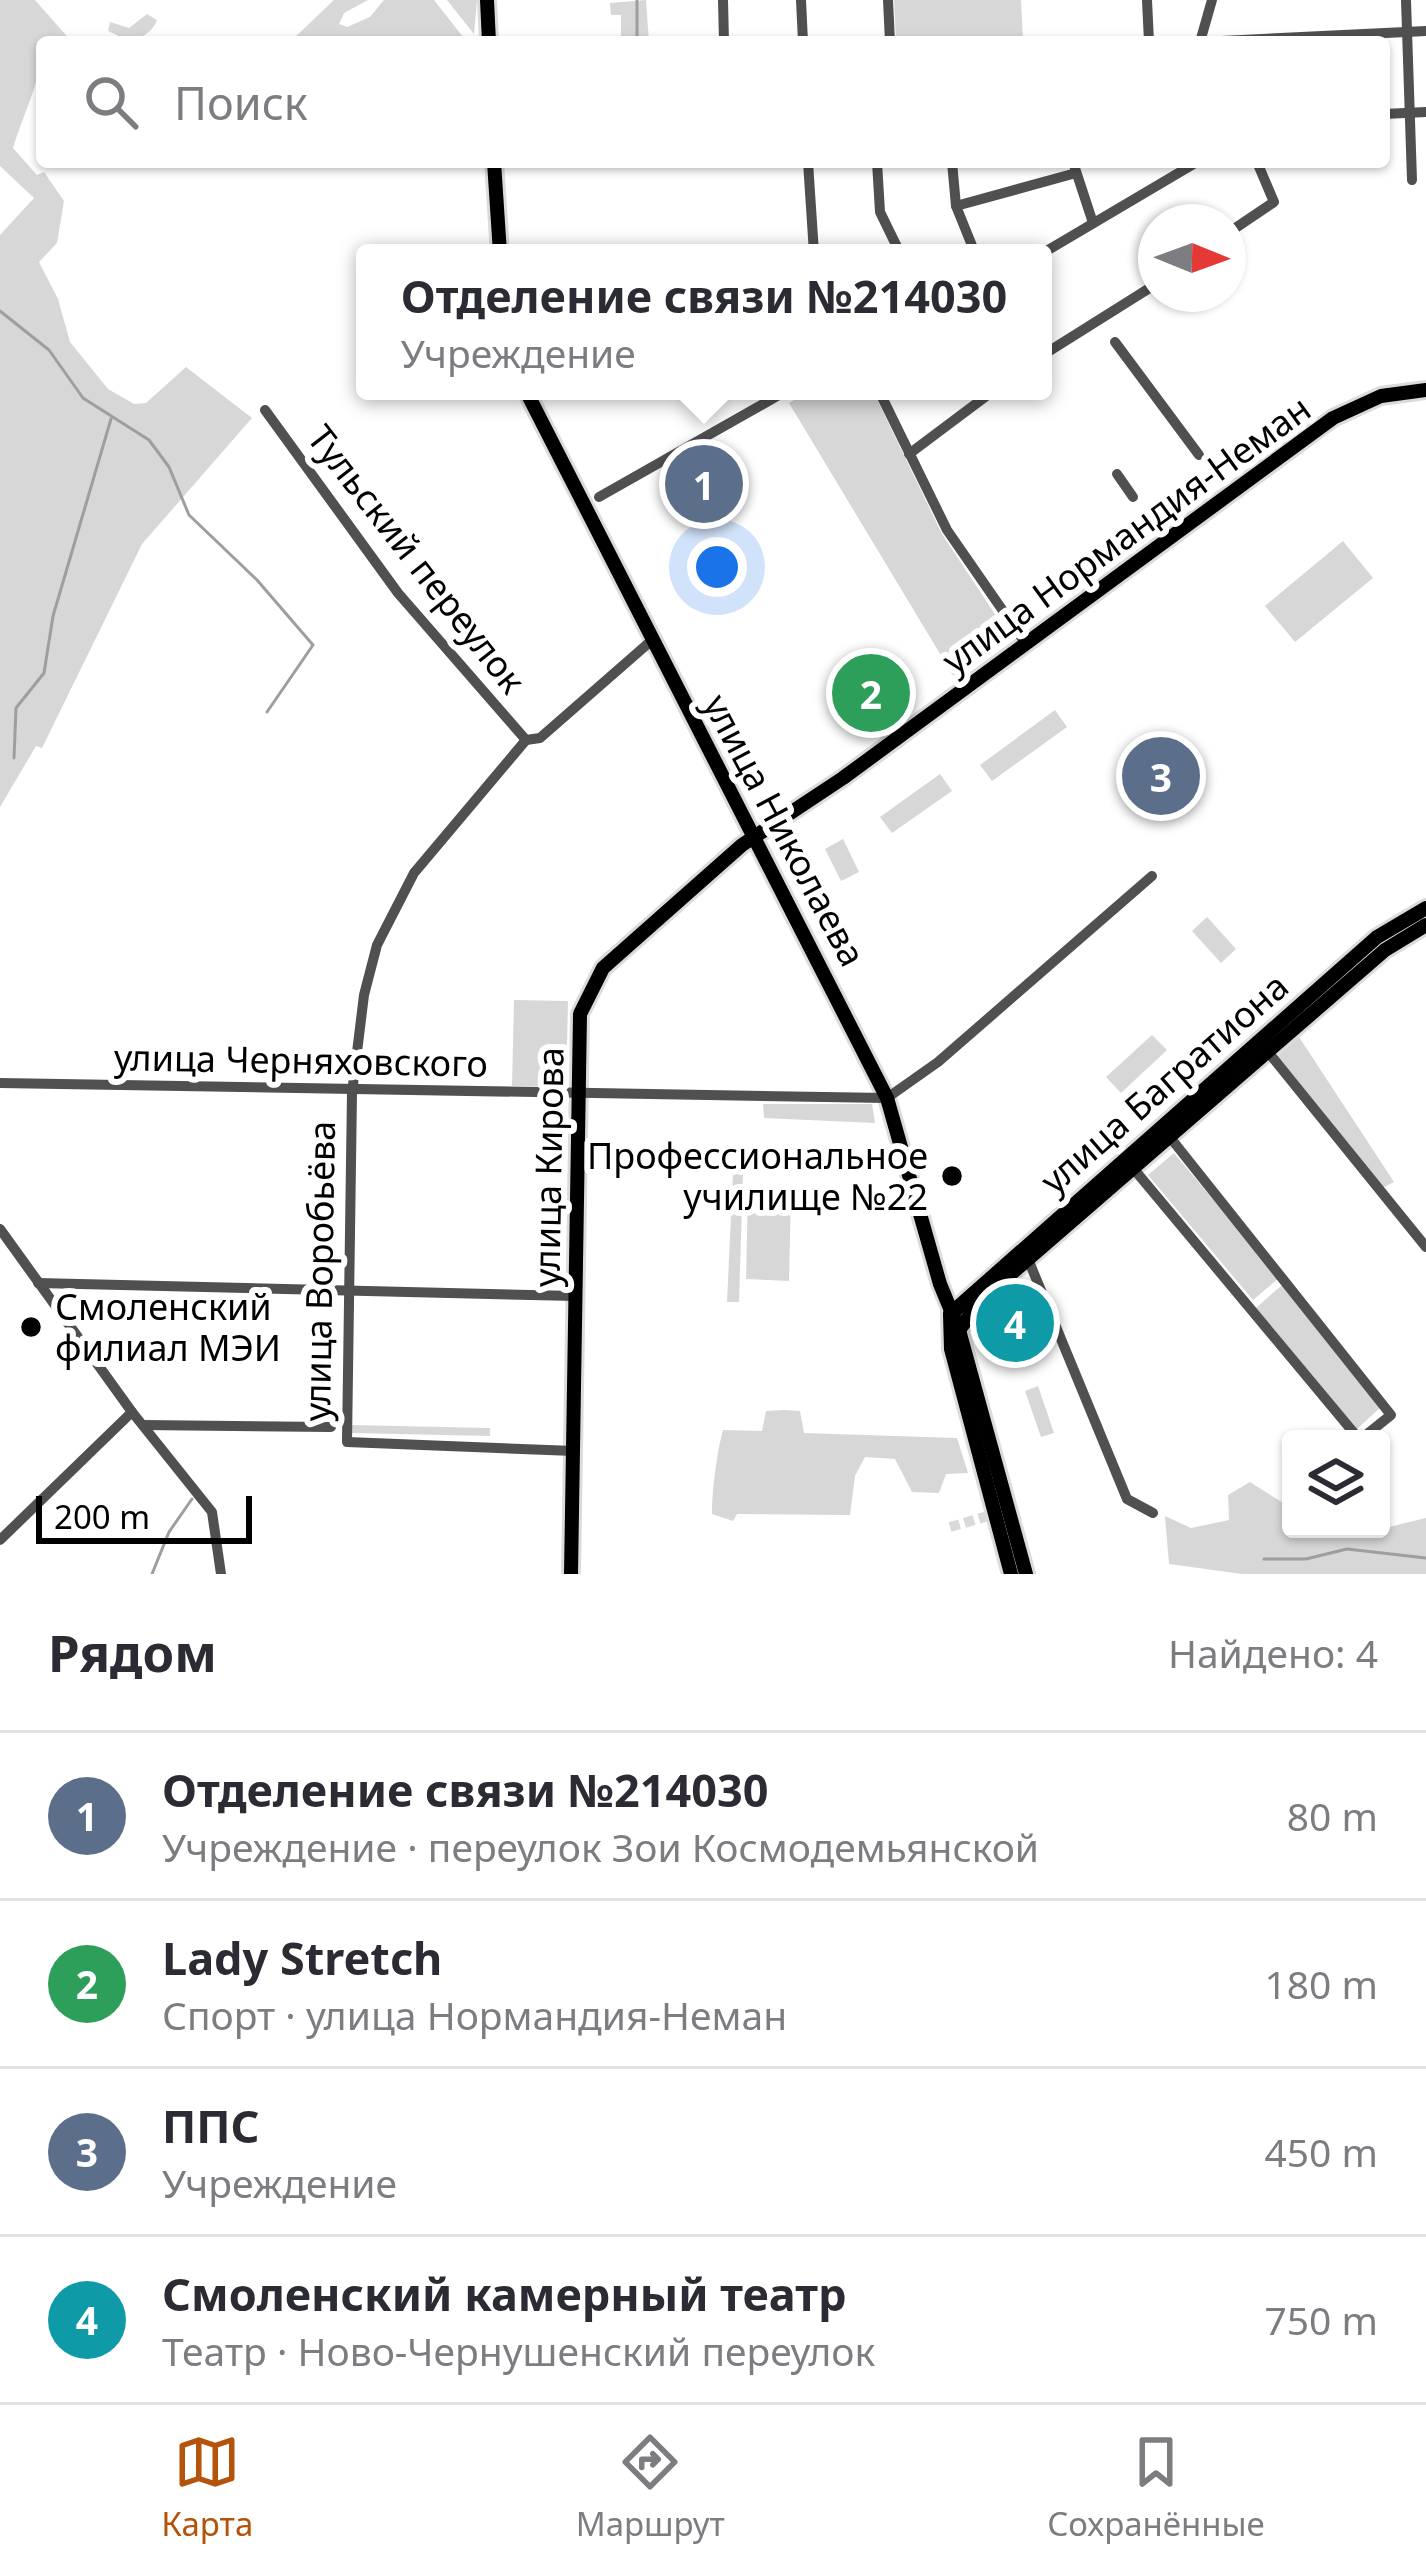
<!DOCTYPE html>
<html lang="ru">
<meta charset="utf-8">
<style>
:root{--surface:#fff;--page:#f7f7f7;--text:#2b2b33;--muted:#7c7c81;--line:#e1e1e2;--accent:#b45309}
body{margin:0;font-family:"Noto Sans",sans-serif;background:var(--page);color:var(--text)}
.controls{position:absolute;right:36px;bottom:36px;display:grid;overflow:hidden;border-radius:12px;box-shadow:0 3px 9px #0004}
.controls button{width:108px;height:108px;display:grid;place-items:center;padding:0;border:0;border-bottom:3px solid var(--line);background:var(--surface);color:var(--text);font:60px sans-serif}
.compass{position:absolute;left:1138px;top:204px;width:108px;height:108px;border-radius:50%;background:var(--surface);box-shadow:0 3px 9px #0004;rotate:91deg}
.scale{position:absolute;left:36px;bottom:30px;width:216px;box-sizing:border-box;padding-left:12px;border:6px solid #000;border-top:0;font-size:33px;line-height:42px;white-space:nowrap;color:#000;-webkit-text-stroke:9px #fff;paint-order:stroke}
.you{position:absolute;left:717px;top:567px;width:42px;height:42px;margin:-30px;border:9px solid #fff;border-radius:50%;background:#1a73e8;box-shadow:0 0 0 18px #1a73e833}
.badge{display:grid;place-items:center;width:78px;height:78px;border-radius:50%;background:var(--accent);color:#fff;font-size:39px;font-weight:700}
.pin{position:absolute;translate:-50% -50%;border:6px solid #fff;box-shadow:0 3px 12px #0006}
.popup{position:absolute;left:356px;top:244px;width:696px;height:156px;box-sizing:border-box;display:grid;place-content:center;border-radius:12px;background:var(--surface);filter:drop-shadow(0 3px 9px #0005);font-size:39px;white-space:nowrap;color:var(--muted)}
.popup b{font-size:45px;color:var(--text)}
.popup::after{content:'';position:absolute;left:50%;top:100%;margin-left:-24px;border:24px solid transparent;border-top-color:var(--surface)}
.list{margin:0;padding:0;list-style:none}
h2{display:flex;justify-content:space-between;align-items:center;height:156px;margin:0;padding:0 48px;font-size:51px}
h2 small{font-size:39px;font-weight:400;color:var(--muted)}
.list li{display:grid;grid-template-columns:78px 1fr auto;gap:36px;align-items:center;box-sizing:border-box;height:168px;padding:0 48px;border-top:3px solid var(--line)}
.list b{display:block;font-size:45px;white-space:nowrap}
.list p{margin:0;font-size:39px;white-space:nowrap;color:var(--muted)}
.list em{font-size:39px;font-style:normal;color:var(--muted)}
.icon{flex:none;width:66px;height:66px;fill:none;stroke:currentColor;stroke-width:2;stroke-linecap:round;stroke-linejoin:round}
.map{position:relative;flex:none;width:1426px;height:1574px;overflow:hidden}
.search{position:absolute;background:var(--surface);box-shadow:0 3px 9px #0004;left:36px;right:36px;top:36px;height:132px;display:flex;align-items:center;gap:30px;box-sizing:border-box;padding:0 42px;border-radius:12px;color:var(--muted);font-size:45px}
.sheet{height:828px;background:var(--surface)}
nav{display:flex;justify-content:space-around;align-items:center;box-sizing:border-box;height:168px;border-top:3px solid var(--line);background:var(--surface);font-size:33px;color:var(--muted)}
nav a{display:grid;justify-items:center;gap:6px}
nav .on{color:var(--accent)}
.map>svg:first-child{display:block}
</style>
<div class="map">
<svg width="1426" height="1574" viewBox="0 0 1426 1574">
<rect width="100%" height="100%" fill="#fff"/>
<g fill="#d7d7d7">
<path d="M0,0H35L72,42H42C42,80 24,112 13,148L37,175L44,172L64,201L57,243L39,262L58,299L70,342L108,389L134,404L146,403L186,367L252,418L142,544L42,748L36,746L0,807V235L34,198L0,166Z"/>
<path d="M334,0H368L344,13L339,24L347,27L370,17L384,0H434L467,42H290Z"/>
<path d="M447,0H477L474,34Z"/>
<path d="M646,0L649,42H621V15H611L610,3Z"/>
<path d="M894,0H1021L1023,39L896,42Z"/>
<path d="M147,14L157,20C151,36 134,42 118,42L119,36L108,31L110,22L129,28Z"/>
<path d="M810,391H873L942,534L1010,637L954,677L789,403Z"/>
<path d="M1343,541L1373,578L1295,642L1265,606Z"/>
<path d="M1055,710L1067,727L992,781L980,765Z"/>
<path d="M940,774L952,791L892,833L880,817Z"/>
<path d="M843,839L859,872L841,881L825,849Z"/>
<path d="M1207,917L1236,949L1221,963L1192,931Z"/>
<path d="M514,1000L568,1001L566,1087L512,1086Z"/>
<path d="M1152,1035L1167,1050L1121,1093L1106,1077Z"/>
<path d="M1299,1037L1394,1182L1380,1189L1277,1057Z"/>
<path d="M763,1104H872L875,1123L764,1118Z"/>
<path d="M1174,1153L1279,1278L1253,1300L1148,1175Z"/>
<path d="M733,1173H743L739,1302H727Z"/>
<path d="M748,1191L791,1192L789,1281L746,1279Z"/>
<path d="M1282,1285L1382,1406L1357,1429L1256,1308Z"/>
<path d="M1038,1386L1054,1433L1041,1437L1025,1391Z"/>
<path d="M784,1410L800,1411L804,1433L957,1438L968,1473L946,1474L939,1493L912,1492L895,1459L865,1457L855,1476L850,1515L737,1514L733,1521L712,1514C712,1491 717,1451 723,1430L762,1431L766,1411Z"/>
<path d="M351,1425L490,1428V1436L351,1433Z"/>
<path d="M1250,1482L1291,1508V1529H1381L1426,1518V1574H1242L1169,1564L1165,1516L1191,1528L1229,1520L1228,1495Z"/>
</g>
<g fill="none" stroke-linecap="round" stroke-linejoin="round">
<g stroke="#9e9e9e" stroke-width="3">
<path d="M637,42V0"/>
<path d="M0,311L49,350L83,398L149,440L169,467L189,515L257,580L313,645L267,712"/>
<path d="M14,758L16,708L44,673L53,616L111,419"/>
<path d="M1264,1559H1306L1347,1549L1426,1558"/>
<path d="M152,1574L169,1532L192,1499"/>
</g>
<path stroke="#d9d9d9" stroke-width="10" stroke-dasharray="10 5" stroke-linecap="butt" d="M950,1527L995,1514"/>
<defs>
<g id="major">
<path d="M487,0L489,42"/>
<path d="M494,162L500,253"/>
<path d="M526,391L887,1098L940,1284L959,1330L1026,1574"/>
<path d="M950,1314L1377,937L1426,908"/>
<path d="M950,1314L951,1349L1011,1574"/>
<path d="M959,1330L982,1299L1385,950L1426,925"/>
<path d="M571,1574L580,1014L603,968L742,845L843,778L1333,418L1381,396L1426,390"/>
</g>
</defs>
<use href="#major" stroke="#dbdbdb" stroke-width="20"/>
<g stroke="#505050" stroke-width="10">
<path d="M723,0L724,42"/>
<path d="M801,0L803,42"/>
<path d="M888,0L890,42"/>
<path d="M1147,0L1149,42"/>
<path d="M1406,0L1412,180"/>
<path d="M1200,42L1212,0"/>
<path d="M1201,42L1426,31"/>
<path d="M1384,114L1426,112"/>
<path d="M808,162L814,253"/>
<path d="M877,162L880,212L900,253"/>
<path d="M952,162L956,206L975,253"/>
<path d="M1073,162L1093,223"/>
<path d="M956,206L1076,173"/>
<path d="M1228,233L1274,202L1257,162"/>
<path d="M1043,253L1197,162"/>
<path d="M1115,342L1199,455"/>
<path d="M1043,355L1156,284"/>
<path d="M879,391L947,530L1026,644"/>
<path d="M265,410L398,593L526,740"/>
<path d="M909,454L993,391"/>
<path d="M1117,474L1133,497"/>
<path d="M599,497L779,395"/>
<path d="M1264,1047L1426,1247"/>
<path d="M0,1083L887,1098L938,1062L1152,876"/>
<path d="M1169,1136L1391,1415L1361,1439"/>
<path d="M1133,1168L1359,1439"/>
<path d="M0,1229L132,1412L212,1512L221,1574"/>
<path d="M1028,1259L1127,1499L1153,1513"/>
<path d="M38,1283L575,1296"/>
<path d="M143,1425L331,1427"/>
<path d="M574,1451L347,1442L352,1093L364,995L377,945L414,873L526,740L540,738L651,641"/>
<path d="M0,1540L132,1412"/>
</g>
<use href="#major" stroke="#000" stroke-width="14"/>
<path stroke="#000" stroke-width="3" d="M1016,1574L956,1350L958,1316L1013,1260L1379,942L1426,914"/>
</g>
<g fill="#000" stroke="#fff" stroke-width="4.5">
<circle cx="952" cy="1176" r="12"/>
<circle cx="31" cy="1327" r="12"/>
</g>
<g text-anchor="middle" dominant-baseline="central" stroke-width="12" stroke-linejoin="round" paint-order="stroke">
<g font-size="36" fill="#000" stroke="#fff">
<text transform="translate(1126 534) rotate(-36)">улица Нормандия-Неман</text>
<text transform="translate(417 559) rotate(52)">Тульский переулок</text>
<text transform="translate(785 830) rotate(62)">улица Николаева</text>
<text transform="translate(301 1060) rotate(1)">улица Черняховского</text>
<text transform="translate(1164 1083) rotate(-41)">улица Багратиона</text>
<text transform="translate(548 1167) rotate(-89)">улица Кирова</text>
<text transform="translate(319 1271) rotate(-89)">улица Воробьёва</text>
</g>
<g font-size="36" fill="#000" stroke="#fff" text-anchor="end">
<text x="928" y="1155">Профессиональное<tspan x="928" dy="41">училище №22</tspan></text>
<text x="55" y="1306" text-anchor="start">Смоленский<tspan x="55" dy="41">филиал МЭИ</tspan></text>
</g>
</g>
</svg>
<div class="controls">
<button><svg class="icon" aria-label="layers" viewBox="0 0 24 24"><path d="M12 4l9 5-9 5-9-5zM3 14l9 5 9-5"/></svg></button>
</div>
<svg class="compass" viewBox="-18 -18 36 36"><path d="M0-13l5 13h-10z" fill="#e53935"/><path d="M0 13l5-13h-10z" fill="#7c7c81"/></svg>
<div class="scale">200 m</div>
<div class="you"></div>
<div class="pin badge" style="left:704px;top:484px;background:#5c6f8a">1</div>
<div class="popup"><b>Отделение связи №214030</b>Учреждение</div>
<div class="pin badge" style="left:871px;top:693px;background:#2e9e5b">2</div>
<div class="pin badge" style="left:1161px;top:776px;background:#5c6f8a">3</div>
<div class="pin badge" style="left:1015px;top:1323px;background:#0f9aa8">4</div>
<div class="search"><svg class="icon" aria-label="search" viewBox="0 0 24 24"><circle cx="10" cy="10" r="6"/><path d="M15 15l6 6"/></svg>Поиск</div>
</div>
<section class="sheet">
<h2>Рядом<small>Найдено: 4</small></h2>
<ul class="list">
<li><span class="badge" style="background:#5c6f8a">1</span><div><b>Отделение связи №214030</b><p>Учреждение · переулок Зои Космодемьянской</p></div><em>80 m</em></li>
<li><span class="badge" style="background:#2e9e5b">2</span><div><b>Lady Stretch</b><p>Спорт · улица Нормандия-Неман</p></div><em>180 m</em></li>
<li><span class="badge" style="background:#5c6f8a">3</span><div><b>ППС</b><p>Учреждение</p></div><em>450 m</em></li>
<li><span class="badge" style="background:#0f9aa8">4</span><div><b>Смоленский камерный театр</b><p>Театр · Ново-Чернушенский переулок</p></div><em>750 m</em></li>
</ul>
</section>
<nav>
<a class="on"><svg class="icon" aria-label="map" viewBox="0 0 24 24"><path d="M3 6l6-2 6 2 6-2v14l-6 2-6-2-6 2zM9 4v14M15 6v14"/></svg>Карта</a>
<a><svg class="icon" aria-label="directions" viewBox="0 0 24 24"><path d="M12 3l9 9-9 9-9-9zM9 14v-3h6M13 9l2 2-2 2"/></svg>Маршрут</a>
<a><svg class="icon" aria-label="saved" viewBox="0 0 24 24"><path d="M7 4h10v16l-5-4-5 4z"/></svg>Сохранённые</a>
</nav>
